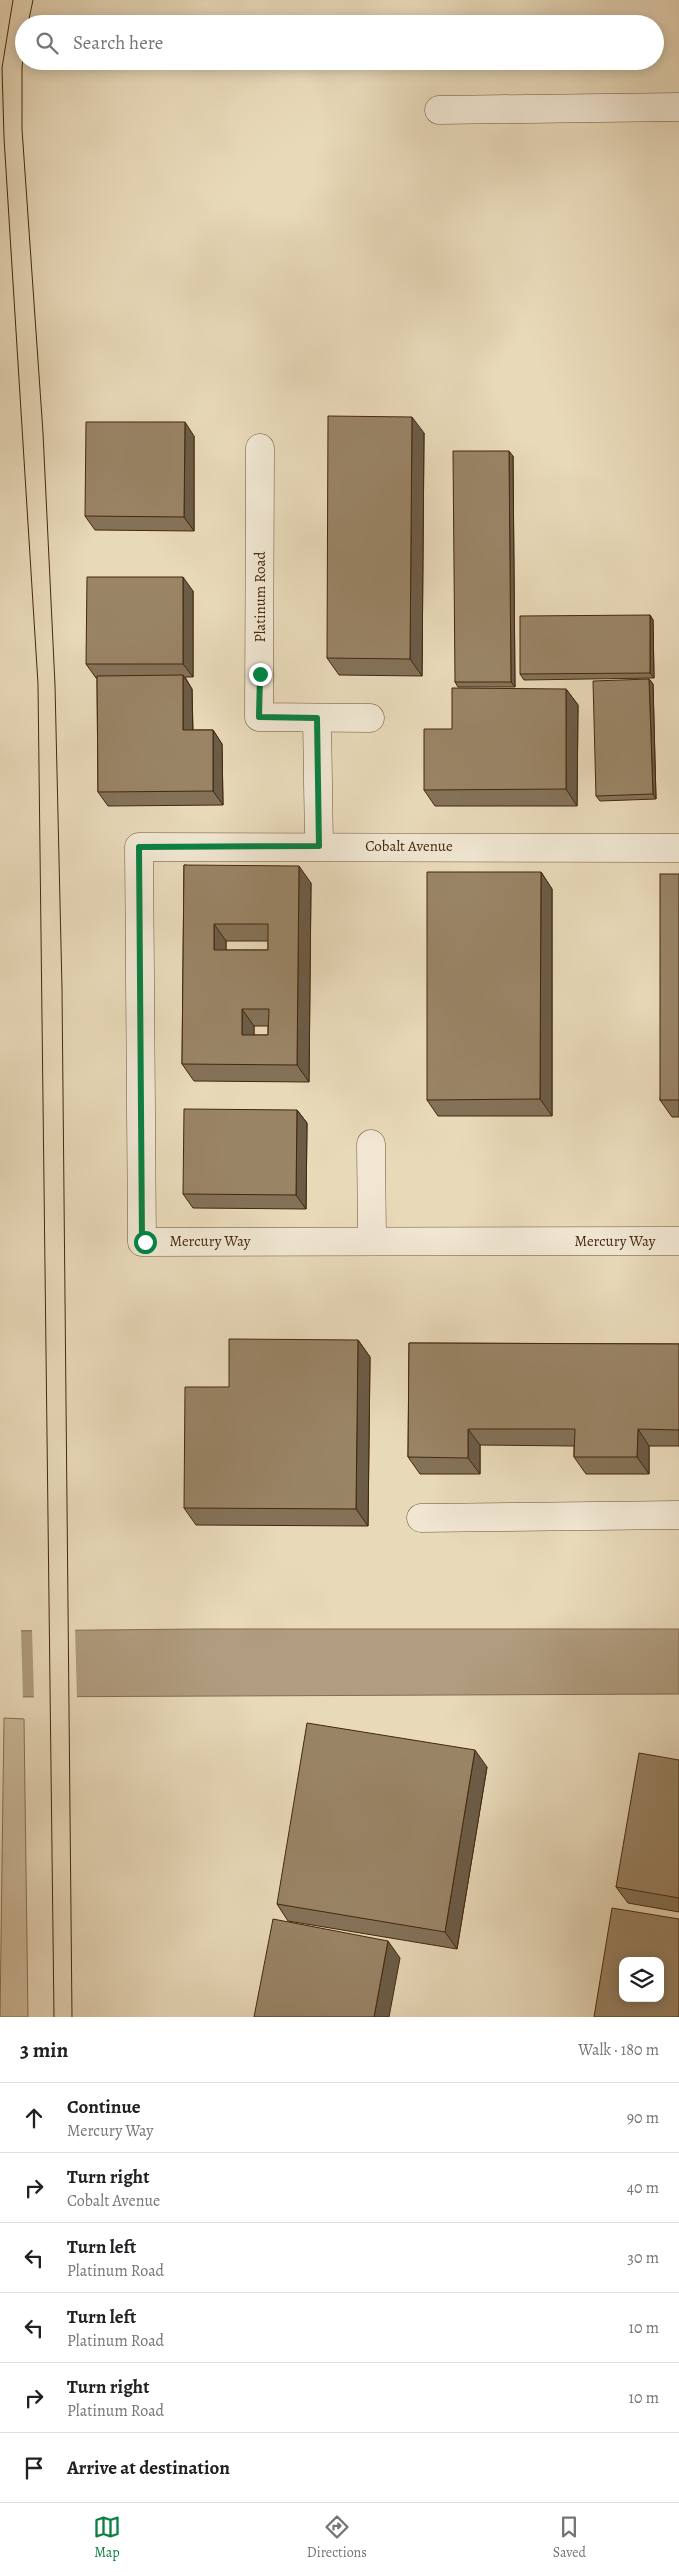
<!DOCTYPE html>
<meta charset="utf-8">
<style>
:root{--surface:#fff;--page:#f2f2f2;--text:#202124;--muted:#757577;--line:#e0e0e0;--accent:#0b8043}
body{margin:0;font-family:Alegreya,serif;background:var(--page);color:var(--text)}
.controls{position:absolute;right:15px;bottom:15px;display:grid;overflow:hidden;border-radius:10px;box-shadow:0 2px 12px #0003}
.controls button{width:45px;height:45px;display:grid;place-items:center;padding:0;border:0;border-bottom:1px solid var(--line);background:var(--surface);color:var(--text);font:25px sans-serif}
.stop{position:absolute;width:15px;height:15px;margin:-11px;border:4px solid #0b8043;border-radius:50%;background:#fff}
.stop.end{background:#0b8043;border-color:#fff;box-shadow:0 1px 5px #0008}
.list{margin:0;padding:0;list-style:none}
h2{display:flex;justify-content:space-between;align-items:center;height:65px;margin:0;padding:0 20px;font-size:21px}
h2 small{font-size:16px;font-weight:400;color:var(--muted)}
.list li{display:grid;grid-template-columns:32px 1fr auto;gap:15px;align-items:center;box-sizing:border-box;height:70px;padding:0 20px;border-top:1px solid var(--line)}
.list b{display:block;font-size:19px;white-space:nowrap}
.list p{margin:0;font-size:16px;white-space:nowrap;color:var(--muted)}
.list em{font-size:16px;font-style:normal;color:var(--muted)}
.icon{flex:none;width:28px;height:28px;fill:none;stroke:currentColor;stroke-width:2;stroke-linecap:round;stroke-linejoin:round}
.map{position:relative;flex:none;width:679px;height:2017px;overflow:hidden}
.search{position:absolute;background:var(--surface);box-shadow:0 2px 12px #0003;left:15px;right:15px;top:15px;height:55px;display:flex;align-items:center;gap:12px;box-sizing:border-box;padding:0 18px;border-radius:28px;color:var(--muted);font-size:19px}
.sheet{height:485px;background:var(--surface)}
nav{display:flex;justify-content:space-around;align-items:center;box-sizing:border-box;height:70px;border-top:1px solid var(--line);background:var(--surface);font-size:14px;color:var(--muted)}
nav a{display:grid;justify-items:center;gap:2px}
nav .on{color:var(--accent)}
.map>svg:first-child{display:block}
</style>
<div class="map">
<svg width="679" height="2017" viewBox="0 0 679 2017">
<rect width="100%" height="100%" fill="#e8d9b9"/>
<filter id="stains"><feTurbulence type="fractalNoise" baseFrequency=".004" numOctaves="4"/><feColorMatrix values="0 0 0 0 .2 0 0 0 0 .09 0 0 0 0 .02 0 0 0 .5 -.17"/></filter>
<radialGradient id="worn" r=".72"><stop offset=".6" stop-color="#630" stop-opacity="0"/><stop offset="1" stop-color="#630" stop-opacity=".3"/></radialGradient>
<path fill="#ccbb9c" stroke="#887154" d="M4,1718L24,1719L28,2017H0Z"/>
<path fill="#b09c7f" stroke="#856d51" d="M197,1629H679V1694L0,1697V1631Z"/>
<g fill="#e8d9b9">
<path d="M75,1628L77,1699H34L32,1629Z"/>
<path d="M0,1629H21L23,1699H0Z"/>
</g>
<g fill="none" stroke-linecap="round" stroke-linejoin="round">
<defs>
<g id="minor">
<path d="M439,110L679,107"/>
<path d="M260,448L259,717L370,718"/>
<path d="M317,718L319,846"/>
<path d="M679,848L139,847L142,1242L679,1241"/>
<path d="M371,1144L372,1241"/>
<path d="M421,1518L679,1515"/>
</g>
</defs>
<use href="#minor" stroke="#6d5438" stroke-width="29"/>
<use href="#minor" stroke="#f0e6d2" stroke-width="28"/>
<g stroke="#44270d" stroke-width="1">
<path d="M13,0L2,68L4,138L38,684L54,2017"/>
<path d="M28,24L33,0"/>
<path d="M24,52L22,67V129L43,433L55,685L62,989L72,2017"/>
</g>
</g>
<g fill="#847258" stroke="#44270d" fill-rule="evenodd">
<path d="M424,433L422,676L339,675L327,658Z"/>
<path d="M194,436V531L95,530L85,516Z"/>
<path d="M513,456L515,687H458L455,682Z"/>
<path d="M193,591V677H185L192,689L193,730H213L222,744L223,805L108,806L98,792L97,678H96L86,664Z"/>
<path d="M650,615L653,620L654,678L524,680L520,674Z"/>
<path d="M649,679L653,684L656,799L600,801L596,796Z"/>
<path d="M566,689L578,705L577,806H435L424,790L452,729Z"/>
<path d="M184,865L311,883L309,1082L194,1081L182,1064ZM226,941H268V950H226ZM254,1026H268V1035H254Z"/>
<path d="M541,872L552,889V1116H438L427,1100Z"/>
<path d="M679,874V1117H672L660,1100Z"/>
<path d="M297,1110L307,1123L306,1209L193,1208L183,1194Z"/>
<path d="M358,1340L370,1357L368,1526L196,1525L184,1508L229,1387Z"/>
<path d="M409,1343L679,1344V1446H649V1474H586L574,1457V1446L480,1445V1474H420L408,1457Z"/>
<path d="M679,1760V1912L628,1903L616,1887Z"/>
<path d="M487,1767L457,1949L288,1921L277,1904Z"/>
</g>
<g fill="#6b5c47" stroke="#44270d">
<path d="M412,417L424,433L422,676L410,659Z"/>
<path d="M185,422L194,436V531L184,517Z"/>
<path d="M509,451L513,456L515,687L511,682Z"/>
<path d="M183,577L193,591V677L183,664Z"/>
<path d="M650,615L653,620L654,678L650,673Z"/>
<path d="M183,675L192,689L193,744L183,730Z"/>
<path d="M649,679L653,684L656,799L653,794Z"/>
<path d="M566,689L578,705L577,806L566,789Z"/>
<path d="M213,730L222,744L223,805L213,791Z"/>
<path d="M299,866L311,883L309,1082L297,1065Z"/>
<path d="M541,872L552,889V1116L540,1099Z"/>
<path d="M214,924L226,941V967L214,950Z"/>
<path d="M242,1009L254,1026V1052L242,1035Z"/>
<path d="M297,1110L307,1123L306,1209L296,1195Z"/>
<path d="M358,1340L370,1357L368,1526L356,1509Z"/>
<path d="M468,1429L480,1445V1474L468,1458Z"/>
<path d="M638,1429L649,1446V1474L637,1457Z"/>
<path d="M475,1750L487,1767L457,1949L445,1932Z"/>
<path d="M388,1941L400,1958L389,2017H374Z"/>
</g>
<g fill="#998466" stroke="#44270d" fill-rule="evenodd">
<path d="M328,416L412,417L410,659L327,658Z"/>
<path d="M86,422H185L184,517L85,516Z"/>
<path d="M453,451H509L511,682H455Z"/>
<path d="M87,577H183V664H86Z"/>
<path d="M650,615V673L520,674V616Z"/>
<path d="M183,675V730H213V791L98,792L97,676Z"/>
<path d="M649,679L653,794L596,796L593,681Z"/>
<path d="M452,688L566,689V789L424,790V729H452Z"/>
<path d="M184,865L299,866L297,1065L182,1064ZM214,924H268V950H214ZM242,1009H269L268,1035H242Z"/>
<path d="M427,872H541L540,1099L427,1100Z"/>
<rect x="660" y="874" width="19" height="226"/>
<path d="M184,1109L297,1110L296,1195L183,1194Z"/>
<path d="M229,1339L358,1340L356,1509L184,1508L185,1387H229Z"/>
<path d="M409,1343L679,1344V1430L638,1429L637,1457H574L575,1429H468V1458L408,1457Z"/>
<path d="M307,1723L475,1750L445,1932L277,1904Z"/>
<path d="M639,1753L679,1760V1898L616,1887Z"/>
<path d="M612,1908L679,1919V2017H594ZM623,1961H660V1998H623Z"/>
<path d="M273,1919L388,1941L374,2017H254Z"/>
</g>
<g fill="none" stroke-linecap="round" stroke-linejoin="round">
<path stroke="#0b8043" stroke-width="6" d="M145,1242H142L139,847L319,846L317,718L259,717L260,674"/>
</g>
<g text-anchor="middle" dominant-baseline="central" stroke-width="5" stroke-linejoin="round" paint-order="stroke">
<g font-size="15" fill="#44270d" stroke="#f0e6d2">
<text transform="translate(260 597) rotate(-90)">Platinum Road</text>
<text x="409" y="846">Cobalt Avenue</text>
<text x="210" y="1241">Mercury Way</text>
<text x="615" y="1241">Mercury Way</text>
</g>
</g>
<rect width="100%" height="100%" filter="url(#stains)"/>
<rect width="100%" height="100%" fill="url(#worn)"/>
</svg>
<div class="controls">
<button><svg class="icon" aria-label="layers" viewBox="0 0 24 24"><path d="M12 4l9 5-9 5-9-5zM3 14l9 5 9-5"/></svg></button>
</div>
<div class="stop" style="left:145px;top:1242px"></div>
<div class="stop end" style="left:260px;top:674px"></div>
<div class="search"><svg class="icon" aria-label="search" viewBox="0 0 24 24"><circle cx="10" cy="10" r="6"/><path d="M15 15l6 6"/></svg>Search here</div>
</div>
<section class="sheet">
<h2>3 min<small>Walk · 180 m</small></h2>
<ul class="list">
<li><svg class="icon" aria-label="ahead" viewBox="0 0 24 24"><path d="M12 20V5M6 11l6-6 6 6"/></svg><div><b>Continue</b><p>Mercury Way</p></div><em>90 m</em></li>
<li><svg class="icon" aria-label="right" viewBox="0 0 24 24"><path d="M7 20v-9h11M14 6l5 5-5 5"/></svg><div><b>Turn right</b><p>Cobalt Avenue</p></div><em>40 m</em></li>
<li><svg class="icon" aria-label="left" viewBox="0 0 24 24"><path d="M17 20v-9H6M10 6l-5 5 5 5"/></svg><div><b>Turn left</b><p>Platinum Road</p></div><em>30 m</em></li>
<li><svg class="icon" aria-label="left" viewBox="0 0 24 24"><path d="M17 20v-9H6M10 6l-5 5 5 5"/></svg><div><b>Turn left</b><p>Platinum Road</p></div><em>10 m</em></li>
<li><svg class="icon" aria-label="right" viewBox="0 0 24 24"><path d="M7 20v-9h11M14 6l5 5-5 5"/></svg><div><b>Turn right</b><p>Platinum Road</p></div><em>10 m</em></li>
<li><svg class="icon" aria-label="arrive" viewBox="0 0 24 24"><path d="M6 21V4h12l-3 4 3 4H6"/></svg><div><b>Arrive at destination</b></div></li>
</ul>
</section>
<nav>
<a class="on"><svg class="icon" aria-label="map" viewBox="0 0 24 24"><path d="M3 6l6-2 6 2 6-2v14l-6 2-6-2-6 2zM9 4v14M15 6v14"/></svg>Map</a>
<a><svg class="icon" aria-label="directions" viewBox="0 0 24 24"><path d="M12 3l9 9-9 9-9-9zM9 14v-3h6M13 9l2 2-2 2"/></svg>Directions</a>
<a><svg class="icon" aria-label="saved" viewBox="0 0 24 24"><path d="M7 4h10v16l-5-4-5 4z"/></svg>Saved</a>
</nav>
